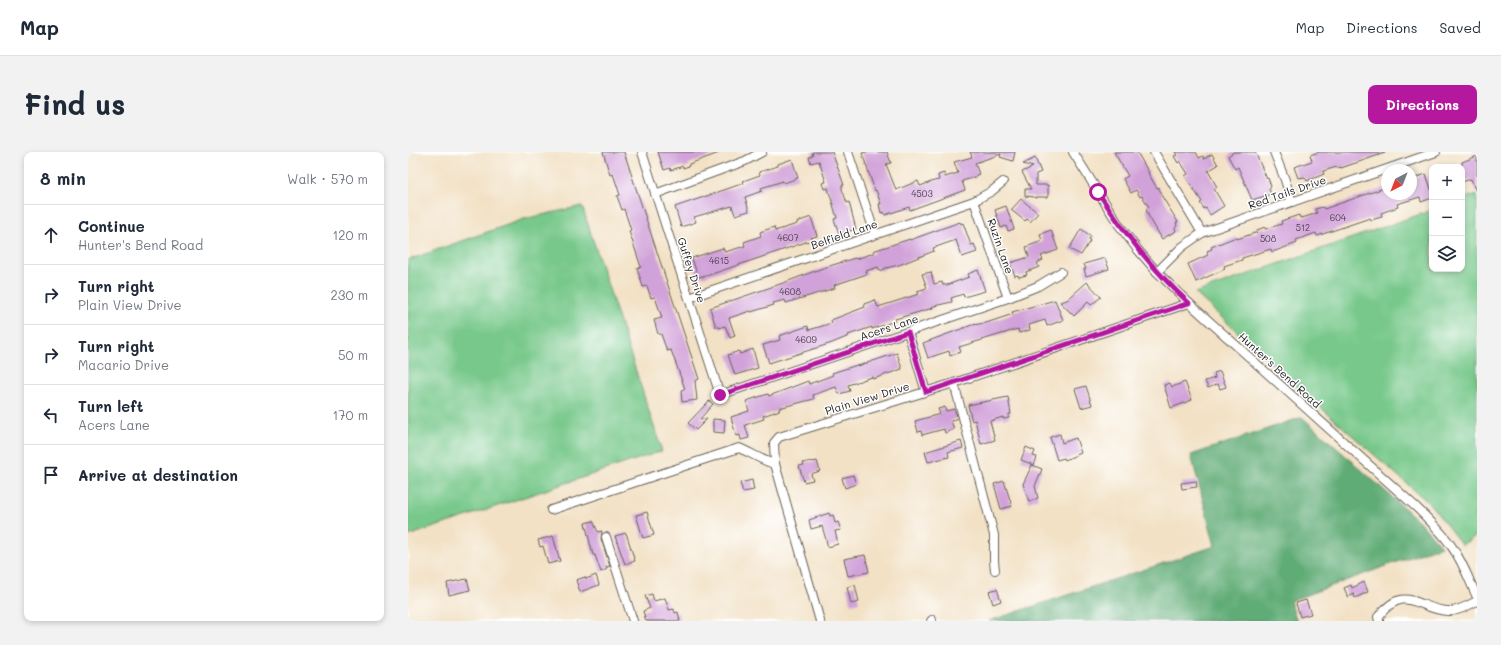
<!DOCTYPE html>
<meta charset="utf-8">
<style>
:root{--surface:#fff;--page:#f2f2f3;--text:#1f2937;--muted:#747a83;--line:#e0e1e3;--accent:#b5179e}
body{margin:0;font-family:Mali,sans-serif;background:var(--page);color:var(--text)}
.controls{position:absolute;right:12px;top:12px;display:grid;overflow:hidden;border-radius:8px;box-shadow:0 2px 6px #0003}
.controls button{width:36px;height:36px;display:grid;place-items:center;padding:0;border:0;border-bottom:1px solid var(--line);background:var(--surface);color:var(--text);font:20px sans-serif}
.compass{position:absolute;left:973px;top:12px;width:36px;height:36px;border-radius:50%;background:var(--surface);box-shadow:0 2px 6px #0003;rotate:222deg}
.stop{position:absolute;width:12px;height:12px;margin:-9px;border:3px solid #b5179e;border-radius:50%;background:#fff}
.stop.end{background:#b5179e;border-color:#fff;box-shadow:0 1px 4px #0008}
.list{margin:0;padding:0;list-style:none}
h2{display:flex;justify-content:space-between;align-items:center;height:52px;margin:0;padding:0 16px;font-size:17px}
h2 small{font-size:13px;font-weight:400;color:var(--muted)}
.list li{display:grid;grid-template-columns:26px 1fr auto;gap:12px;align-items:center;box-sizing:border-box;height:60px;padding:0 16px;border-top:1px solid var(--line)}
.list b{display:block;font-size:15px;white-space:nowrap}
.list p{margin:0;font-size:13px;white-space:nowrap;color:var(--muted)}
.list em{font-size:13px;font-style:normal;color:var(--muted)}
.icon{flex:none;width:22px;height:22px;fill:none;stroke:currentColor;stroke-width:2;stroke-linecap:round;stroke-linejoin:round}
.map{position:relative;flex:none;width:1069px;height:469px;overflow:hidden;border-radius:8px}
header{display:flex;align-items:center;gap:24px;box-sizing:border-box;height:56px;padding:0 20px;background:var(--surface);border-bottom:1px solid var(--line)}
header strong{font-size:19px}
nav{display:flex;gap:22px;margin-inline-start:auto;font-size:14px}
.intro{display:flex;align-items:center;justify-content:space-between;box-sizing:border-box;height:96px;padding:0 24px}
h1{margin:0;font-size:28px}
.button{padding:10px 18px;border-radius:8px;background:var(--accent);color:#fff;font-size:14px;font-weight:700}
main{display:flex;gap:24px;padding:0 24px}
aside{flex:1;background:var(--surface);border-radius:8px;box-shadow:0 2px 6px #0003}
.map>svg:first-child{display:block}
</style>
<header>
<strong>Map</strong>
<nav><a>Map</a><a>Directions</a><a>Saved</a></nav>
</header>
<div class="intro"><h1>Find us</h1><a class="button">Directions</a></div>
<main>
<aside>
<h2>8 min<small>Walk · 570 m</small></h2>
<ul class="list">
<li><svg class="icon" aria-label="ahead" viewBox="0 0 24 24"><path d="M12 20V5M6 11l6-6 6 6"/></svg><div><b>Continue</b><p>Hunter's Bend Road</p></div><em>120 m</em></li>
<li><svg class="icon" aria-label="right" viewBox="0 0 24 24"><path d="M7 20v-9h11M14 6l5 5-5 5"/></svg><div><b>Turn right</b><p>Plain View Drive</p></div><em>230 m</em></li>
<li><svg class="icon" aria-label="right" viewBox="0 0 24 24"><path d="M7 20v-9h11M14 6l5 5-5 5"/></svg><div><b>Turn right</b><p>Macario Drive</p></div><em>50 m</em></li>
<li><svg class="icon" aria-label="left" viewBox="0 0 24 24"><path d="M17 20v-9H6M10 6l-5 5 5 5"/></svg><div><b>Turn left</b><p>Acers Lane</p></div><em>170 m</em></li>
<li><svg class="icon" aria-label="arrive" viewBox="0 0 24 24"><path d="M6 21V4h12l-3 4 3 4H6"/></svg><div><b>Arrive at destination</b></div></li>
</ul>
</aside>
<div class="map">
<svg width="1069" height="469" viewBox="0 0 1069 469">
<rect width="100%" height="100%" fill="#fff"/>
<filter id="ink" filterUnits="userSpaceOnUse"><feTurbulence type="fractalNoise" baseFrequency=".025" numOctaves="2"/><feDisplacementMap in="SourceGraphic" scale="8" xChannelSelector="R" yChannelSelector="G"/><feConvolveMatrix kernelMatrix="1 2 1 2 8 2 1 2 1" color-interpolation-filters="sRGB"/></filter>
<filter id="wash" filterUnits="userSpaceOnUse"><feTurbulence type="fractalNoise" baseFrequency=".012" numOctaves="4" result="noise"/><feDisplacementMap in="SourceGraphic" scale="16" xChannelSelector="R" yChannelSelector="G"/><feGaussianBlur stdDeviation="0.9" result="paint"/><feColorMatrix in="noise" values="0 0 0 0 0 0 0 0 0 0 0 0 0 0 0 0 0 1.4 0 .05"/><feComposite in="paint" operator="in"/></filter>
<g filter="url(#wash)">
<rect width="100%" height="100%" fill="#f2e1c5"/>
<g fill="#77c88a" stroke="#4a7253">
<path d="M1069,42V383L1054,393L1022,352L886,232L787,141L1024,58V117H1054V47Z"/>
<path d="M174,54L254,299L0,384V108L116,67Z"/>
</g>
<path fill="#61ac76" stroke="#3e6449" d="M894,265L1011,369L1033,394L882,449L889,469H581L807,394L783,303Z"/>
<g id="blocks">
<g fill="#d1a2d9">
<path d="M195,0H216L291,227L287,229L289,248L274,250L273,238L277,237L263,198L259,199L253,182H250L246,168L254,166L247,145L243,146L239,134L235,135L229,116L233,115L221,79L223,78L216,57L214,58L209,44L212,43L205,22L202,23Z"/>
<path d="M250,0H311V1L281,12V14L275,16V14L263,18L262,16L256,18Z"/>
<path d="M404,0H424L436,33H434V37L439,51L441,50L448,77L431,82L426,67L429,66L420,36L416,37L414,31L418,30L411,9L403,11L401,5L405,3Z"/>
<path d="M458,0H479L483,11L478,12L488,38L510,29L512,34L526,29L531,28L530,23L536,21L537,25L550,21L546,10L564,5L562,0H607L605,9L592,5L593,2L567,11L571,22L568,23V25L554,29L557,38L502,58L501,55L477,63L476,60L473,61L471,52H473L468,38L467,39L454,1Z"/>
<path d="M706,0H729L741,21H740L749,36L750,35L754,42L753,43L770,70L768,71L769,74L767,76L768,79L754,87L740,63L738,57L741,55L734,44L732,45L728,38L723,41L715,27L720,24Z"/>
<path d="M767,0H788L791,6L795,4L796,7L804,2L810,13L800,19L809,35L806,37L816,54L802,63L798,56L796,57L792,51L794,50L777,24L780,22L772,9L770,11L766,4L769,3Z"/>
<path d="M826,0H847L859,27L860,26L863,34L861,37L863,42L844,48L830,15L827,17L820,4Z"/>
<path d="M911,0H977V1L933,16V15L929,16V15L915,19L916,22L899,29L897,25L890,26L886,15L904,9L902,3Z"/>
<path d="M1069,4V40H1068L1063,27L1054,30V10Z"/>
<path d="M627,6L633,20L628,22V33H640V45H628V47L626,45L617,44V37H623L614,20L625,15L615,12Z"/>
<path d="M384,7L390,26L376,31L375,29L353,36L354,39L337,45L341,59L327,63L324,54L286,65L288,70L273,75L267,55L336,31L335,29L352,23L351,20L370,14V12Z"/>
<path d="M1018,22L1024,40V46L1013,50L1012,45L989,52L990,55L973,61L974,65L963,68L962,66L909,84L908,81L888,88L889,91L870,98L864,100L863,97L834,106V108L816,114L817,117L788,130L780,112L800,103L799,99L804,97L803,95L828,85L829,87L850,80L849,78L857,75V77L874,72L873,69L891,63L892,66L894,65V66L909,61L907,57L915,55L916,57L979,35V42H1003V27Z"/>
<path d="M613,47L630,61L622,70L619,67L617,69L603,58Z"/>
<path d="M598,54L606,77L600,79L598,74L593,76L587,58Z"/>
<path d="M403,65L409,84L403,86L404,88L295,125V124L290,125L284,106L315,96L317,100L337,94L336,90L353,84L352,80L366,75L367,79L389,72V70Z"/>
<path d="M552,70L553,72L555,71L563,93L566,92L569,100L554,105L548,88L525,96L526,99L491,113L478,116L472,119L470,115L458,119L459,122L426,133L427,136L378,151L377,148L365,151L366,153L343,160L342,159L321,166L327,184L322,186L317,174L311,176L310,174L308,175L302,156L378,130L412,117L447,106L448,107L466,101L465,99L502,87V88Z"/>
<path d="M673,77L683,84L681,87L682,89L673,103L661,97Z"/>
<path d="M643,78L650,98L633,104L635,108L629,111L631,115L618,120L619,123L611,125L610,123L607,124L602,111L621,105L618,95L634,89L632,82Z"/>
<path d="M697,106L701,117L678,124L676,117H678L676,112Z"/>
<path d="M570,118L577,139L556,145L555,142L543,146L544,150L526,154L524,155L525,156L487,167V169L464,177V175L440,183L441,184L424,191L361,211L355,193L372,188L371,184L400,174L401,178L424,171L423,168L457,155L456,152L467,148L470,155L511,142L509,139L519,136L514,122L523,120L526,132L534,130L535,133H539L561,125L560,122Z"/>
<path d="M679,130L693,145L683,153L680,150L666,164L652,150L659,148Z"/>
<path d="M647,148L655,168L639,174L637,168L621,173L622,178L611,181L610,177L551,195L553,200L542,204L541,199L520,206L515,191L564,173L578,171L605,162L604,160L615,157Z"/>
<path d="M345,197L350,216L327,223L320,203L331,199L332,202Z"/>
<path d="M489,201L494,217L465,227L464,225L440,233L442,239L431,242L428,235L405,243L406,247L371,256L372,258L355,264L356,267L337,273L341,286L333,288L332,283L328,284L323,265L341,259L338,249L360,242L361,244L400,229L401,232L425,223L424,221L449,213L450,214Z"/>
<path d="M812,219L818,235L812,237L810,232L800,236L797,229L807,226L806,221Z"/>
<path d="M777,230L784,248L763,256L756,233L762,231L764,235Z"/>
<path d="M678,234L684,253L673,256L667,237Z"/>
<path d="M600,245L603,262H601V266L595,267V265L582,269L587,288L573,292L567,268L564,269L560,253Z"/>
<path d="M301,249L305,252L292,267H299L288,278L280,271Z"/>
<path d="M537,255L538,259L546,257L550,266L543,269L546,277L537,281L536,277L514,283L513,279L510,280L507,269L532,262L530,257Z"/>
<path d="M305,267L317,268L316,281L305,280Z"/>
<path d="M652,282L654,291L668,286L673,301L657,308L656,306L649,308L642,285Z"/>
<path d="M553,289L555,296L540,300L541,305L520,310L517,300Z"/>
<path d="M618,295L627,299L625,304L629,305L626,313L613,308Z"/>
<path d="M403,309L404,310L409,309L412,319L403,322L405,328L396,330L391,314L396,313L395,311Z"/>
<path d="M624,313L634,317L627,334L630,346L621,350L615,332Z"/>
<path d="M445,323L448,332L437,336L434,326Z"/>
<path d="M344,328L346,338L335,340L332,331Z"/>
<path d="M596,329L604,354L593,357L586,332Z"/>
<path d="M788,329L789,335L774,337L773,331Z"/>
<path d="M239,360L246,383L235,386L228,363Z"/>
<path d="M421,361L422,364L425,363L427,371L430,370L433,378L427,379L430,392L420,395L414,374L403,377L401,368Z"/>
<path d="M185,369L190,380L194,379L193,387L202,414L198,415L199,417L193,420L187,403H185L177,371Z"/>
<path d="M218,381L227,409L217,412L207,384Z"/>
<path d="M145,384L152,409L140,412L135,394L132,395L130,388Z"/>
<path d="M457,403L461,420L440,424L436,407Z"/>
<path d="M188,423L191,433L172,440L168,428L177,425L178,427Z"/>
<path d="M59,427L62,438L41,443L39,431Z"/>
<path d="M956,430L960,440L947,446L946,442L940,445L936,436L943,433L944,436Z"/>
<path d="M447,433L451,450L443,452L439,435Z"/>
<path d="M589,437L593,449L585,452L581,439Z"/>
<path d="M244,442L246,449L257,446L261,458L266,457L267,461L270,460L272,469H238L235,459L242,456L237,444Z"/>
<path d="M898,448L903,462L892,465L888,451Z"/>
</g>
</g>
</g>
<g filter="url(#ink)">
<use href="#blocks" fill-opacity="0" stroke="#676157" stroke-width="1"/>
<g fill="none" stroke-linecap="round" stroke-linejoin="round">
<defs>
<g id="minor">
<path d="M234,0L312,243L600,146L630,134L653,120"/>
<path d="M440,0L467,82"/>
<path d="M665,0L711,73L730,98L749,120L781,151L1009,356C1021,368 1034,380 1044,395C1055,410 1061,428 1069,445"/>
<path d="M746,0L794,81"/>
<path d="M866,0L877,28L884,50"/>
<path d="M247,42L337,9L354,0"/>
<path d="M566,49L600,146"/>
<path d="M749,120L774,95L794,81L1028,0"/>
<path d="M281,146L566,49L584,39L595,30"/>
<path d="M500,180L518,240"/>
<path d="M546,231L586,383V409L587,418"/>
<path d="M143,358L331,296C344,301 354,309 367,312"/>
<path d="M198,385L225,469"/>
<path d="M412,469L367,312L366,291L371,285L546,231L781,151"/>
<path d="M523,469L524,468"/>
<path d="M971,469L970,465C997,430 1011,458 1040,459C1049,460 1061,453 1069,449"/>
</g>
</defs>
<use href="#minor" stroke="#676157" stroke-width="10"/>
<use href="#minor" stroke="#fff" stroke-width="8"/>
</g>
</g>
<g fill="none" stroke-linecap="round" stroke-linejoin="round" filter="url(#ink)">
<path stroke="#b5179e" stroke-width="5" d="M312,243L500,180L518,240L781,151C743,116 718,83 690,40"/>
</g>
<g text-anchor="middle" dominant-baseline="central" stroke-width="3" stroke-linejoin="round" paint-order="stroke">
<g font-size="9" fill="#493e4b">
<text x="514" y="41">4503</text>
<text x="930" y="65">604</text>
<text x="895" y="75">512</text>
<text x="380" y="85">4607</text>
<text x="860" y="86">508</text>
<text x="311" y="108">4615</text>
<text x="382" y="139">4608</text>
<text x="398" y="187">4609</text>
</g>
<g font-size="11" fill="#1c1c1c" stroke="#fff">
<text transform="translate(879 40) rotate(-19)">Red Tails Drive</text>
<text transform="translate(436 82) rotate(-19)">Belfield Lane</text>
<text transform="translate(593 94) rotate(71)">Ruzin Lane</text>
<text transform="translate(284 118) rotate(72)">Guffey Drive</text>
<text transform="translate(481 175) rotate(-18)">Acers Lane</text>
<text transform="translate(872 218) rotate(42)">Hunter's Bend Road</text>
<text transform="translate(459 246) rotate(-17)">Plain View Drive</text>
</g>
</g>
</svg>
<div class="controls">
<button>+</button>
<button>−</button>
<button><svg class="icon" aria-label="layers" viewBox="0 0 24 24"><path d="M12 4l9 5-9 5-9-5zM3 14l9 5 9-5"/></svg></button>
</div>
<svg class="compass" viewBox="-18 -18 36 36"><path d="M0-13l5 13h-10z" fill="#e53935"/><path d="M0 13l5-13h-10z" fill="#747a83"/></svg>
<div class="stop" style="left:690px;top:40px"></div>
<div class="stop end" style="left:312px;top:243px"></div>
</div>
</main>
